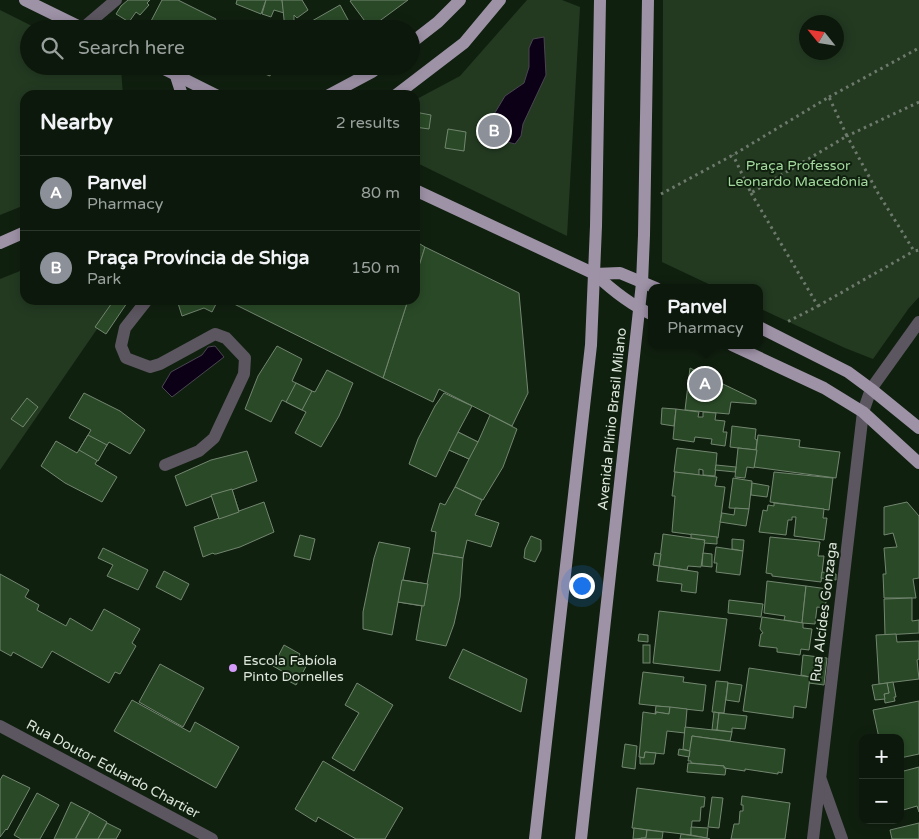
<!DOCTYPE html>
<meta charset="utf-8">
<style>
:root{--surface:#0c180b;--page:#152114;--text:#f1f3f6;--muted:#9aa09d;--line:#2c372c;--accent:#8c9099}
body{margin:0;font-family:"Varela Round",sans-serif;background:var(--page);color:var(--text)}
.controls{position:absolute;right:15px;bottom:15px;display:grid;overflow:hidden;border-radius:10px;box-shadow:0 2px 12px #0003}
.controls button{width:45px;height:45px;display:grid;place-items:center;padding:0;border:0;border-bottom:1px solid var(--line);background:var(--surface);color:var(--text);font:25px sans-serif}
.compass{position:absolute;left:799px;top:15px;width:45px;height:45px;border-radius:50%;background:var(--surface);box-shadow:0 2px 12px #0003;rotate:300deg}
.you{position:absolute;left:581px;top:585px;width:18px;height:18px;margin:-12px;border:4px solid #fff;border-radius:50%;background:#1a73e8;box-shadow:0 0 0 8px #1a73e833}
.badge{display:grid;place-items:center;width:32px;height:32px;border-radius:50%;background:var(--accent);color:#fff;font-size:16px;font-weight:700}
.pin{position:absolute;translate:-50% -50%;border:2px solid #fff;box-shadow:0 1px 5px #0006}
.popup{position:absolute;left:648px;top:284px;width:115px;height:65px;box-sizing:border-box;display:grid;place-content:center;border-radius:10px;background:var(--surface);filter:drop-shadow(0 1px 4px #0005);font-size:16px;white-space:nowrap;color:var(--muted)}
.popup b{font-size:19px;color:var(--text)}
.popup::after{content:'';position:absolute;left:50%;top:100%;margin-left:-10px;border:10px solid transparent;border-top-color:var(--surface)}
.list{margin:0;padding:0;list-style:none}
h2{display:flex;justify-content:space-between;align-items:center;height:65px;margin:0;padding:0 20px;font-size:21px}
h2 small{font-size:16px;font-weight:400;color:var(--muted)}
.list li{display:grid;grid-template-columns:32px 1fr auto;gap:15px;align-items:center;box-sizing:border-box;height:75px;padding:0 20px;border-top:1px solid var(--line)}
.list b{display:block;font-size:19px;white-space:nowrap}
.list p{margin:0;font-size:16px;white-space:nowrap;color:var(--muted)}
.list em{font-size:16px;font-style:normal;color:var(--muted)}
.icon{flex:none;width:28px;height:28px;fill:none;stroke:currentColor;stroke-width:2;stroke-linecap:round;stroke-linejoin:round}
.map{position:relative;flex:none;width:919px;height:839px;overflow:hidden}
.search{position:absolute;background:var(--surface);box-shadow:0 2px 12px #0003;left:20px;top:20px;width:400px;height:55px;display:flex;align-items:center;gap:12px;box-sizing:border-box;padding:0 18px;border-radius:28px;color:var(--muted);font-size:19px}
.panel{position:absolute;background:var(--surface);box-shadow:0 2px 12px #0003;left:20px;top:90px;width:400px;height:215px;border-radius:15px}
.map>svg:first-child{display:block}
</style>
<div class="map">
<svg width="919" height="839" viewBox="0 0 919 839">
<rect width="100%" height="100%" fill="#10200f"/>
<g fill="#233a21" fill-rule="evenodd">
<path d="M527,0H562L580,7L567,236L415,162V100L460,76Z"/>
<path d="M663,0H919V297L909,308L873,359L845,348L759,308V288H717L662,262ZM806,22H836V52H806Z"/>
<path d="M0,10L38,29H29V66H116L121,69L123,95H25V205L0,215Z"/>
<path d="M25,269V300H117L0,470V279Z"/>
</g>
<g fill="#0c0016" stroke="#4a4551">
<path d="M544,37L546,75L523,124L521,136L515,144L500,140V133L490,121L505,96L524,83L529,67V48L533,39Z"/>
<path d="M215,346L224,357L172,397L162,387L171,372L202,355L208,347Z"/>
</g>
<g fill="#2a4a27" stroke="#738670">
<path d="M128,0H150L147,3L149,5L140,15L136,12L129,22L116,14L121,6Z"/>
<path d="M162,0H178L216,19L211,29H162L150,23Z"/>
<path d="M237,0H266L261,14L236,4Z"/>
<path d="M266,0H282L284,13L274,10L271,17L262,14Z"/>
<path d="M282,0H302L308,10L297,18L294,15V29H285Z"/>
<path d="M352,0H408L370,28L350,1Z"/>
<path d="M340,5L353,29H298Z"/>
<path d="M245,66H273L270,76Z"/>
<path d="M415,112L431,115L429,129L415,127Z"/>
<path d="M448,129L466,132L464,151L445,148Z"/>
<path d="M415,241L425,247L415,279Z"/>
<path d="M425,247L519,293L528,393L512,426L439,389L433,402L383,378L408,300H415V279Z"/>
<path d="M114,300H129L106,334L95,327Z"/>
<path d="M177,300H218L212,312L204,308L182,316Z"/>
<path d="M226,300H408L383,378Z"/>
<path d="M277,346L302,359L292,381L312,391L315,392L327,370L353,383L339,416L321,447L295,433L306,412L282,400L271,422L245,409L258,376Z"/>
<path d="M690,368L756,400V404L731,402L729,414L685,410Z"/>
<path d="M296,383L312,391L302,410L286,402Z"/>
<path d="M84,393L120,411L145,430L130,454L109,442L95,464L117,477L102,502L65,483L41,466L56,441L77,453L79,450L91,430L69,418Z"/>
<path d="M444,393L472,406L458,432L478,442L490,415L517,429L503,467L483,500L455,487L469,459L449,450L436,477L409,464L418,439L435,406Z"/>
<path d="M27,398L38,407L23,427L11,419Z"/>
<path d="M662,408L676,409L674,426L661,424Z"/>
<path d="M676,409L699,412L698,417H703V412L716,413L715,420L725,421L723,432H727L725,446L711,444L712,439L695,437L694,442L673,439Z"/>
<path d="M732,426L756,429L755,439L757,440L756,450L730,447Z"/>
<path d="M458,432L478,442L469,459L449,450Z"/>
<path d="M88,435L107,445L98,461L79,450Z"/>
<path d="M758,435L800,440L799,447L840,452L836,478L754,467Z"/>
<path d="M677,448L717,453L715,476L703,475V470L699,469V475L674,472Z"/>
<path d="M738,448L757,450L754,468L747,467L745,478L735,477Z"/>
<path d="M247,451L257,481L232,490L239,511L264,502L274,532L240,547L216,554H214L213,553L203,557L194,527L219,518L212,496L186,506L175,476L211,460Z"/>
<path d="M716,465L736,467L735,472L715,470Z"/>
<path d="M675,472L717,477L715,486L725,487L718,538L672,532L675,496H672Z"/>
<path d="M774,472L833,478L829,510L770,502Z"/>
<path d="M733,478L752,481L749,509L729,508Z"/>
<path d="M752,483L769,486L767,497L751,495Z"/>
<path d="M455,487L482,500L475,515L499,523L491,547L467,540L463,558L433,553L436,532L431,531L440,503L445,505Z"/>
<path d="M232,489L239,512L219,519L211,495Z"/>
<path d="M907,502L919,516V578L913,579L916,598H884L883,574H886L884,548L897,547L893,533L884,535V507Z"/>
<path d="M774,503L824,509L823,518H827L824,540L794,536L796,517H792V520H788L786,535L759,532L763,510L767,511L768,505L774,506Z"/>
<path d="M735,508L749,509L746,526L720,522L722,513L734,515Z"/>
<path d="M663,534L705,540L701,567L688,566L687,570L659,566Z"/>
<path d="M691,534L717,537V544L704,543L705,540L691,538Z"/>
<path d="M300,535L315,539L310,560L294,556Z"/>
<path d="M531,536L541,540V550L535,562L524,558L525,549Z"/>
<path d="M770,537L820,542L818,556H824L821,582L772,576V574L766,573Z"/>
<path d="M732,539L744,540L743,551L732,549Z"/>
<path d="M379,542L410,548L403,580L427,584L433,553L463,558L460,597L454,624L446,646L416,640L422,606L398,602L392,635L363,629V612L374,558Z"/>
<path d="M716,547L743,551L740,575L716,572L717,563H714Z"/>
<path d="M103,548L148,570L138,590L107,576L113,565L98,558Z"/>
<path d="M655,553L661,554L659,566L653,565Z"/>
<path d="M703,553L712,554V567L702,566Z"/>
<path d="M659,566L698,572L696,593L681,591L682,584L657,581Z"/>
<path d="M164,571L189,584L181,600L156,587Z"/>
<path d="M822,572L836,574V580L821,578Z"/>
<path d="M0,574L29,590L25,597L39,605L37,610L66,626L70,618L92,631L104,609L140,629L132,643L136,646L120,674L115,672L109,683L52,651L42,668L13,652L11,656L0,650Z"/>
<path d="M402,580L428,584L424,606L398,602Z"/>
<path d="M767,581L806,586L802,623L784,620L785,616L764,613Z"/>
<path d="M806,586L828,589L825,608L817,607L815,624L802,623Z"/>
<path d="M912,598V621L919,620V633L885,635L884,599Z"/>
<path d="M729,600L763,604L761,617L728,613Z"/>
<path d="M659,611L727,619L720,671L653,663Z"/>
<path d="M762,617L803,623V628L812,629L809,650L801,649L800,655L777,652V648L759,646L761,634L763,633L760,629Z"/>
<path d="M639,634L648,635V642L638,641Z"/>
<path d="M896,634L897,642L919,641V659L917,660L919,679L879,684L876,635Z"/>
<path d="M284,645L300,654L299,656L309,661L296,685L285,679L287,674L273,666Z"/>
<rect x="643" y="645" width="7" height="18"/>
<path d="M463,649L527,679L521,712L449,678Z"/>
<path d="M803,655L827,658L824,685L809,683L810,677L801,675Z"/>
<path d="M160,664L204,688L183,727L139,702Z"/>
<path d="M749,668L810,677L806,708L794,706L793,718L743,711Z"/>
<path d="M643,672L684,677L683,682L706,685L703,711L639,704Z"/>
<path d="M716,681L728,682L724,713L712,712Z"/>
<path d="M893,682L896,697H894L895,701L885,703L884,694L889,693L887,683Z"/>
<path d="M357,683L393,705L354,771L332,758L359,713L345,705Z"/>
<path d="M728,683L742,685L739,702L726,700Z"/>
<path d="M887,683L889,693L884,694L885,699L875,700L872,685Z"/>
<path d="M132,700L190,732L195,722L239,747L216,788L114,731Z"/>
<path d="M919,701V754L900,758V738H879L873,710Z"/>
<path d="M656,706L670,707L669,714L656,712L655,714Z"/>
<path d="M670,707L687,709L685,733L667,731L664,754L645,752L644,758L639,757L643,712L656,714V712L669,714Z"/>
<path d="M714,712L719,713L717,730H712Z"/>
<path d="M719,713L747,716L745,729L732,728V732L717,730Z"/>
<path d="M685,727L732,732L730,741L692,736L690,751L683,749Z"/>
<path d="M692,736L785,749L782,773L778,772V774L745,769V771L724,768V766L691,763V761H688Z"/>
<path d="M625,744L637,746L635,769L622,767Z"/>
<path d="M679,749L690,751L689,757L678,755Z"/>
<path d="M645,752L656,753L654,764H640V757L644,758Z"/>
<path d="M323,761L403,808L385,839H356L318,817L316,822L295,809Z"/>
<path d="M688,763L724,766V768H726L725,775L687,772Z"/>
<path d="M919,767V812L917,806L900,811V772Z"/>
<path d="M3,775L30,788L7,830L6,829L0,837V780Z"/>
<path d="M637,788L705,797L704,807H701L700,821H692L691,835L632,828Z"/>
<path d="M37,793L59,805L40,839H21L14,835Z"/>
<path d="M742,796L790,803L785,839H731L734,824H739L740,811H743V805H741Z"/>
<path d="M712,797L723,798L719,828L708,827Z"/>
<path d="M71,802L90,812L75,839H54Z"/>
<path d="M90,812L107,822L98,839H78L76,838Z"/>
<path d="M107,823L121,830L116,839H98Z"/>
<path d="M919,823V839H892L890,830Z"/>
<path d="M691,827L708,828L707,838L691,835Z"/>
<path d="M634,828L647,830L646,838L633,839Z"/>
<path d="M647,830L663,832L662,839H641V838H646Z"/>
<path d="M681,834L707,838L710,839H680Z"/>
</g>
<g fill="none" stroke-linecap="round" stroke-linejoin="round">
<g stroke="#6d7a6c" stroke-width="3" stroke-dasharray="2.5 4" stroke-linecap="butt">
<path d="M829,97L919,48"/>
<path d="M919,102L847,136L878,193L914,251L919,250"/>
<path d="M751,193L818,306L787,322"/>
<path d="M661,194L733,155L829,97L847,136L751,193L733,155"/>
<path d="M818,306L914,251"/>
</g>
<g stroke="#5c5660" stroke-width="12">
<path d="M83,28L116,0"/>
<path d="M147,300L125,328L121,346L126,358L150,367L160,364L215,334L226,338L245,358L244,374L214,438L199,451L165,465"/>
<path d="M0,726L212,839"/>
<path d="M821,780L842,839"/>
<path d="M813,839L863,412L871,389L919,322"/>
</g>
<g stroke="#9e92a7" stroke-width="12">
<path d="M25,0L84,29"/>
<path d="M411,43L438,22L460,0"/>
<path d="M158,66L216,95"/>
<path d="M176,76L182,95"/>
<path d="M329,95L372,72L380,66"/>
<path d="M396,95L464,43L500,0"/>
<path d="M415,190L595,274C612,290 629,304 651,314"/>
<path d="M0,243L25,232"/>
<path d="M595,274L620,273L656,288"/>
<path d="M759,327L848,372L871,389L919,428"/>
<path d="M732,345L824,388L863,412L919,463"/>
<path d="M535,839L591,345L596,226L600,0"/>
<path d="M581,839L642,283L644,235L648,0"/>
</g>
</g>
<circle fill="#d59bfb" stroke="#10200f" stroke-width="2" cx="233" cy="668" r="5"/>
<g text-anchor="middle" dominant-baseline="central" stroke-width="4" stroke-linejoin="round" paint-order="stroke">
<g font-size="14" fill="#a3d99d" stroke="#10200f">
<text x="798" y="165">Praça Professor<tspan x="798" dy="16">Leonardo Macedônia</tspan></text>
</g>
<g font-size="14" fill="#dbe5da" stroke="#10200f">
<text transform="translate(612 419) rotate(-84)">Avenida Plínio Brasil Milano</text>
<text transform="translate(824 612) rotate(-83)">Rua Alcídes Gonzaga</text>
<text transform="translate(113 769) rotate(28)">Rua Doutor Eduardo Chartier</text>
</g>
<g font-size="14" fill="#dbe5da" stroke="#10200f" text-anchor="start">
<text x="243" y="660">Escola Fabíola<tspan x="243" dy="16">Pinto Dornelles</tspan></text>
</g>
</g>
</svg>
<div class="controls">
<button>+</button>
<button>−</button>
</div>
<svg class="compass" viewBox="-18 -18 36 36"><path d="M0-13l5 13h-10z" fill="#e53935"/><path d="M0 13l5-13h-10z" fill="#9aa09d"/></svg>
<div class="you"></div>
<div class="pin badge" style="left:705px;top:384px">A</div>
<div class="popup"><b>Panvel</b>Pharmacy</div>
<div class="pin badge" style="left:494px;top:131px">B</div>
<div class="search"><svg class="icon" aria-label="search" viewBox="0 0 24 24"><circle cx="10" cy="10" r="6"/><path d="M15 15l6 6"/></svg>Search here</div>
<section class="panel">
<h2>Nearby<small>2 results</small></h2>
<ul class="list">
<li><span class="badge">A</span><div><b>Panvel</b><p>Pharmacy</p></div><em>80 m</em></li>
<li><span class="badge">B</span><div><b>Praça Província de Shiga</b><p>Park</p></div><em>150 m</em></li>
</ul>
</section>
</div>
